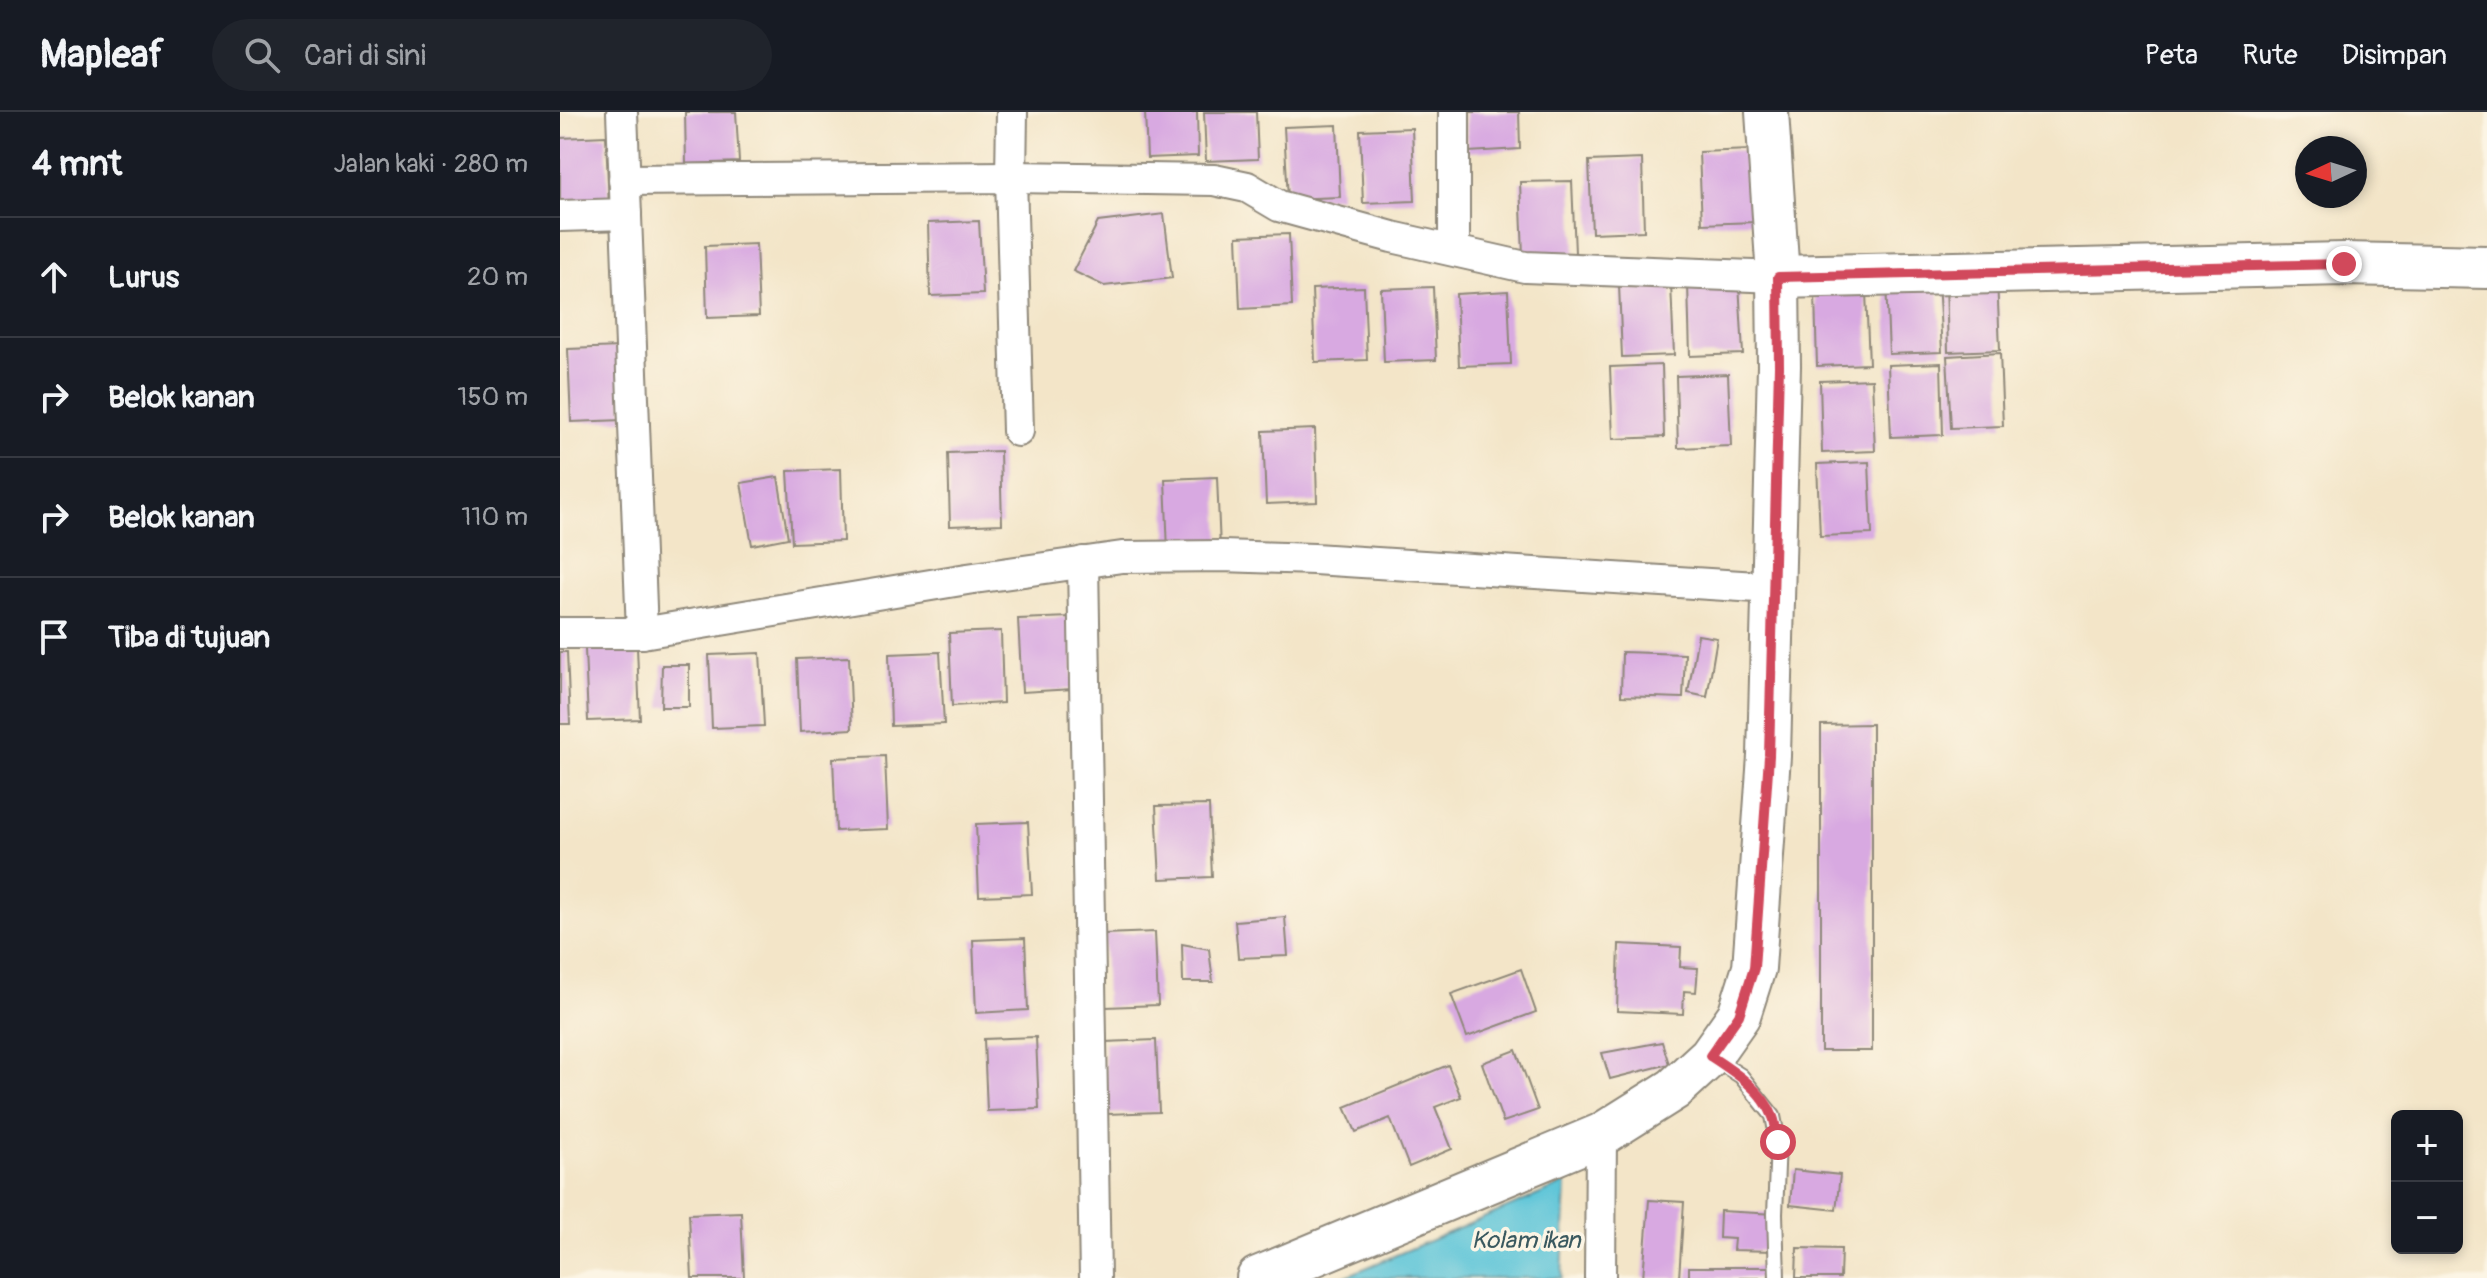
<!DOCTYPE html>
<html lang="id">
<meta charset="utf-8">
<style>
:root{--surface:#171b24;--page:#20242c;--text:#f1f3f6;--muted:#9ea1a6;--line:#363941}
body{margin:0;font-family:Pangolin,sans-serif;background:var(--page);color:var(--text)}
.controls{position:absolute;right:24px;bottom:24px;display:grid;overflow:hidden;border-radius:12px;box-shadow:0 4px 12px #0003}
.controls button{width:72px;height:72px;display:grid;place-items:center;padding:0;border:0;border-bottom:2px solid var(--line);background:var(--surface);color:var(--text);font:40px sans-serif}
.compass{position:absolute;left:1735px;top:24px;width:72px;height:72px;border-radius:50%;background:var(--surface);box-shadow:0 4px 12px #0003;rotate:266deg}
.stop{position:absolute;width:24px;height:24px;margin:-18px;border:6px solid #d1495b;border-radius:50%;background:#fff}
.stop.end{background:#d1495b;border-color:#fff;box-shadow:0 2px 8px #0008}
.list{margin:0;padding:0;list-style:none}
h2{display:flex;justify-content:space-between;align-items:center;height:104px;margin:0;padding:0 32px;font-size:34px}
h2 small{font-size:26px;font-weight:400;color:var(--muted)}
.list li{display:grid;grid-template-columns:52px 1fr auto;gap:24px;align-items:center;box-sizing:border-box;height:120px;padding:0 32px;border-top:2px solid var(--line)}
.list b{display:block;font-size:30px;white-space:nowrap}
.list em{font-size:26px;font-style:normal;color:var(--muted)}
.icon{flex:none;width:44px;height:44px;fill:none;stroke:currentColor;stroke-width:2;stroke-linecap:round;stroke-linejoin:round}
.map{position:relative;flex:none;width:1927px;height:1166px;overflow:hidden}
header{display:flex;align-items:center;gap:48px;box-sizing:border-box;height:112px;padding:0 40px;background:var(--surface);border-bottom:2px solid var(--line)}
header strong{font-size:38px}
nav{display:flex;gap:44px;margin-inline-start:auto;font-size:28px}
.search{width:560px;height:72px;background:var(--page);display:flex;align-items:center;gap:20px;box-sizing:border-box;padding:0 28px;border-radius:44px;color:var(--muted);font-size:30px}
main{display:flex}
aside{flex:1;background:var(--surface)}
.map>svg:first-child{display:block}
</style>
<header>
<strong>Mapleaf</strong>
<div class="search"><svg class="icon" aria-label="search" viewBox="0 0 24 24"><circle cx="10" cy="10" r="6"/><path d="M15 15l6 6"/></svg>Cari di sini</div>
<nav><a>Peta</a><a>Rute</a><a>Disimpan</a></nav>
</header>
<main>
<aside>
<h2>4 mnt<small>Jalan kaki · 280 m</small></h2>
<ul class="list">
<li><svg class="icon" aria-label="ahead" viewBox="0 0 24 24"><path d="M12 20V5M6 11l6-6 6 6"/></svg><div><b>Lurus</b></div><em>20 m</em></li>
<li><svg class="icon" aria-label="right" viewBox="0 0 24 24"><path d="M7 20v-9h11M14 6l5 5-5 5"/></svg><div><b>Belok kanan</b></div><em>150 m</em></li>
<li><svg class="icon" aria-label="right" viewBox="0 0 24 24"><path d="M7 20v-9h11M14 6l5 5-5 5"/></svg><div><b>Belok kanan</b></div><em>110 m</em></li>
<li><svg class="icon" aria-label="arrive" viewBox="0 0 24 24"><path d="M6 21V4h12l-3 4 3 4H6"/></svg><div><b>Tiba di tujuan</b></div></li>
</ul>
</aside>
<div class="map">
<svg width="1927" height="1166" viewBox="0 0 1927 1166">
<rect width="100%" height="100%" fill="#fcf5e5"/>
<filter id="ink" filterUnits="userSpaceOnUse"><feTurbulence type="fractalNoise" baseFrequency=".0125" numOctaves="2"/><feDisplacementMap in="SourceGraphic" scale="16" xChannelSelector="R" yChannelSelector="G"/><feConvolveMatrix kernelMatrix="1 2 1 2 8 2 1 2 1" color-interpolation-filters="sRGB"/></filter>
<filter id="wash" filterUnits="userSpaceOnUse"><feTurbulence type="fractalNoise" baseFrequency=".006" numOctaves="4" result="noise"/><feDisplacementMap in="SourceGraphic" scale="32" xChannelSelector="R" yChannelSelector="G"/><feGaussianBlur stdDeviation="1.8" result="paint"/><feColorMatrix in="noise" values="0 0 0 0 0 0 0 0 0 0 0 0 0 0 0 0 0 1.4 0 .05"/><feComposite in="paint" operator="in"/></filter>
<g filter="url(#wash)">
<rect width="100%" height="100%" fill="#f3e5c8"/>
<path fill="#5cc4d8" stroke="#447882" stroke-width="2" d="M1006,1071L1002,1166H782Z"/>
<g id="blocks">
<g fill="#d8a9e1">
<path d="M125,0H176L179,50L126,52Z"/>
<path d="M585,0H637L638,44L587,46Z"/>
<path d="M644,0H696L698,47L646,49Z"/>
<path d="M906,0H959L960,37L908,40Z"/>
<path d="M777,13L780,85L728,87L724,15Z"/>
<path d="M852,16L855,89L803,91L800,18Z"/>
<path d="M46,24L49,97L0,99V26Z"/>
<path d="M1191,38L1195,110L1142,112L1139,40Z"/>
<path d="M1082,47L1084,119L1032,121L1029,49Z"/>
<path d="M1012,69L1015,141L963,143L960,70Z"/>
<path d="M604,102L612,166L544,174L513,159L538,110Z"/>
<path d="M419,109L423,182L370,184L368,111Z"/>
<path d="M729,122L732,194L680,197L677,124Z"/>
<path d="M196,132L199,204L147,206L145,134Z"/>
<path d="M1437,166L1440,238L1388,240L1386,168Z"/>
<path d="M1378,168L1382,240L1329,242L1326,170Z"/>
<path d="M1179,170L1183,242L1130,244L1128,172Z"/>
<path d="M1111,171L1114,243L1062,245L1059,173Z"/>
<path d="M804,175L807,248L755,250L752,177Z"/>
<path d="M873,175L876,248L824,250L821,177Z"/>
<path d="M948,179L951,252L899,254L896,182Z"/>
<path d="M1306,180L1309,252L1257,254L1255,182Z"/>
<path d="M60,235L63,308L11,310L8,237Z"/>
<path d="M1440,241L1443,314L1391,316L1387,244Z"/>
<path d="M1381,251L1383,323L1331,325L1328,253Z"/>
<path d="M1102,253L1104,325L1053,327L1050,255Z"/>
<path d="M1168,262L1171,334L1118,336L1116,264Z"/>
<path d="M1312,267L1315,339L1262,341L1260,269Z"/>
<path d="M755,317L757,390L706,392L703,319Z"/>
<path d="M440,339L442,412L390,414L388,341Z"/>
<path d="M1309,350L1312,422L1260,424L1257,352Z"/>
<path d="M281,357L283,429L232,431L228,359Z"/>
<path d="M218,365L228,426L192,433L181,371Z"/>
<path d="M657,365L660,437L608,439L605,367Z"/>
<path d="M511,505L513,577L462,580L458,507Z"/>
<path d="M441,519L443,591L392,594L389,521Z"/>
<path d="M1138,523L1157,526L1147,585L1128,581Z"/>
<path d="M77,535L80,607L28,609L25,537Z"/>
<path d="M0,540H7L10,612H0Z"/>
<path d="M380,540L384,612L331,614L329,542Z"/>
<path d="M1062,540L1125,542L1123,586L1061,584Z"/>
<path d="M200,541L204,614L152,616L149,543Z"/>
<path d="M289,545L292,617L240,620L237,547Z"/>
<path d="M102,553H129V595H101Z"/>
<path d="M1312,612V939H1261V613Z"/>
<path d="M325,644L328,717L276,719L273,646Z"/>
<path d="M649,693L652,765L600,767L596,694Z"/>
<path d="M468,710L472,782L419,784L416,712Z"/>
<path d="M725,805L728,844L678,846L675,809Z"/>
<path d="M595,820L598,893L546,895L544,822Z"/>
<path d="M465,826L468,898L416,901L413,828Z"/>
<path d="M622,832L649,837L653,870H623Z"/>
<path d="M1059,832L1121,835L1120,855L1138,856L1136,880L1124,879L1123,902L1057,899Z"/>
<path d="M961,857L976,900L907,925L891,882Z"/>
<path d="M476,925L479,997L427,999L424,927Z"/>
<path d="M596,928L599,1000L547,1002L544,930Z"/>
<path d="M1102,930L1109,952L1050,967L1042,941Z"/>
<path d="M956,938L978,998L943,1010L922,951Z"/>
<path d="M888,953L901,985L875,995L892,1037L849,1055L830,1006L796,1020L785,995Z"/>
<path d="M1233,1058L1280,1063L1276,1098L1230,1093Z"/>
<path d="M1089,1088L1124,1090L1119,1166H1083Z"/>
<path d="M1160,1099L1215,1102L1213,1139L1173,1138L1174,1127L1159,1126Z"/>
<path d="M181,1100L184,1166H132L129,1102Z"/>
<path d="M1237,1136L1281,1137L1280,1166H1236Z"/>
<rect x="1129" y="1155" width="83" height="11"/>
</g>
</g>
</g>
<g filter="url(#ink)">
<use href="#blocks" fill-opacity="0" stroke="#8f887a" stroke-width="2"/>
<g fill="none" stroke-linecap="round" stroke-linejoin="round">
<defs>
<path id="lane" d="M1154,947L1181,964L1213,1004L1218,1030L1215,1102L1217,1166"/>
<g id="street">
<path d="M62,0L82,521"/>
<path d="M452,0L451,65L458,319"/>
<path d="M894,0V138"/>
<path d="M64,68L451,65L654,68L687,75L719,94L832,125L965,155L1218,165"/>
<path d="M0,104L66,102"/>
<path d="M523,450L535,1166"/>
<path d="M0,521H82L407,467L562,445L662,444L754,447L1213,476"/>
<path d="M1040,1166L1041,1023"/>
</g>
<g id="secondary">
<path d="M1218,165L1784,152L1927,155"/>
<path d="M698,1166L1041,1023L1114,977L1150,944L1179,903L1194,856L1209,644L1219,254L1218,165L1207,0"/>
</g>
</defs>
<use href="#lane" stroke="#8f887a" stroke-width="18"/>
<use href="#street" stroke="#8f887a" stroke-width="34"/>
<use href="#secondary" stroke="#8f887a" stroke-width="46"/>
<use href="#lane" stroke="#fff" stroke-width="14"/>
<use href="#street" stroke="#fff" stroke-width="30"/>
<use href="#secondary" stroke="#fff" stroke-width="42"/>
</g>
</g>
<g fill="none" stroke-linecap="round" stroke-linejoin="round" filter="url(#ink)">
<path stroke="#d1495b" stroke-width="10" d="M1218,1030C1216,1022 1216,1012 1213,1005C1203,978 1173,959 1150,944L1179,903L1194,856L1209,644L1219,254L1218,165L1784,152"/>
</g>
<g text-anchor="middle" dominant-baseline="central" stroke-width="7" stroke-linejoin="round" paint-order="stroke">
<g font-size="24" font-style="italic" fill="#3a595f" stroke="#fcf5e5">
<text x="966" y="1128">Kolam ikan</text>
</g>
</g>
</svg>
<div class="controls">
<button>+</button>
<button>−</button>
</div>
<svg class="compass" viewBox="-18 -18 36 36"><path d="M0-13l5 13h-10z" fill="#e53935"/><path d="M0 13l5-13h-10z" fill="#9ea1a6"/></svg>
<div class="stop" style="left:1218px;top:1030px"></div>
<div class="stop end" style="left:1784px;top:152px"></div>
</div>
</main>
